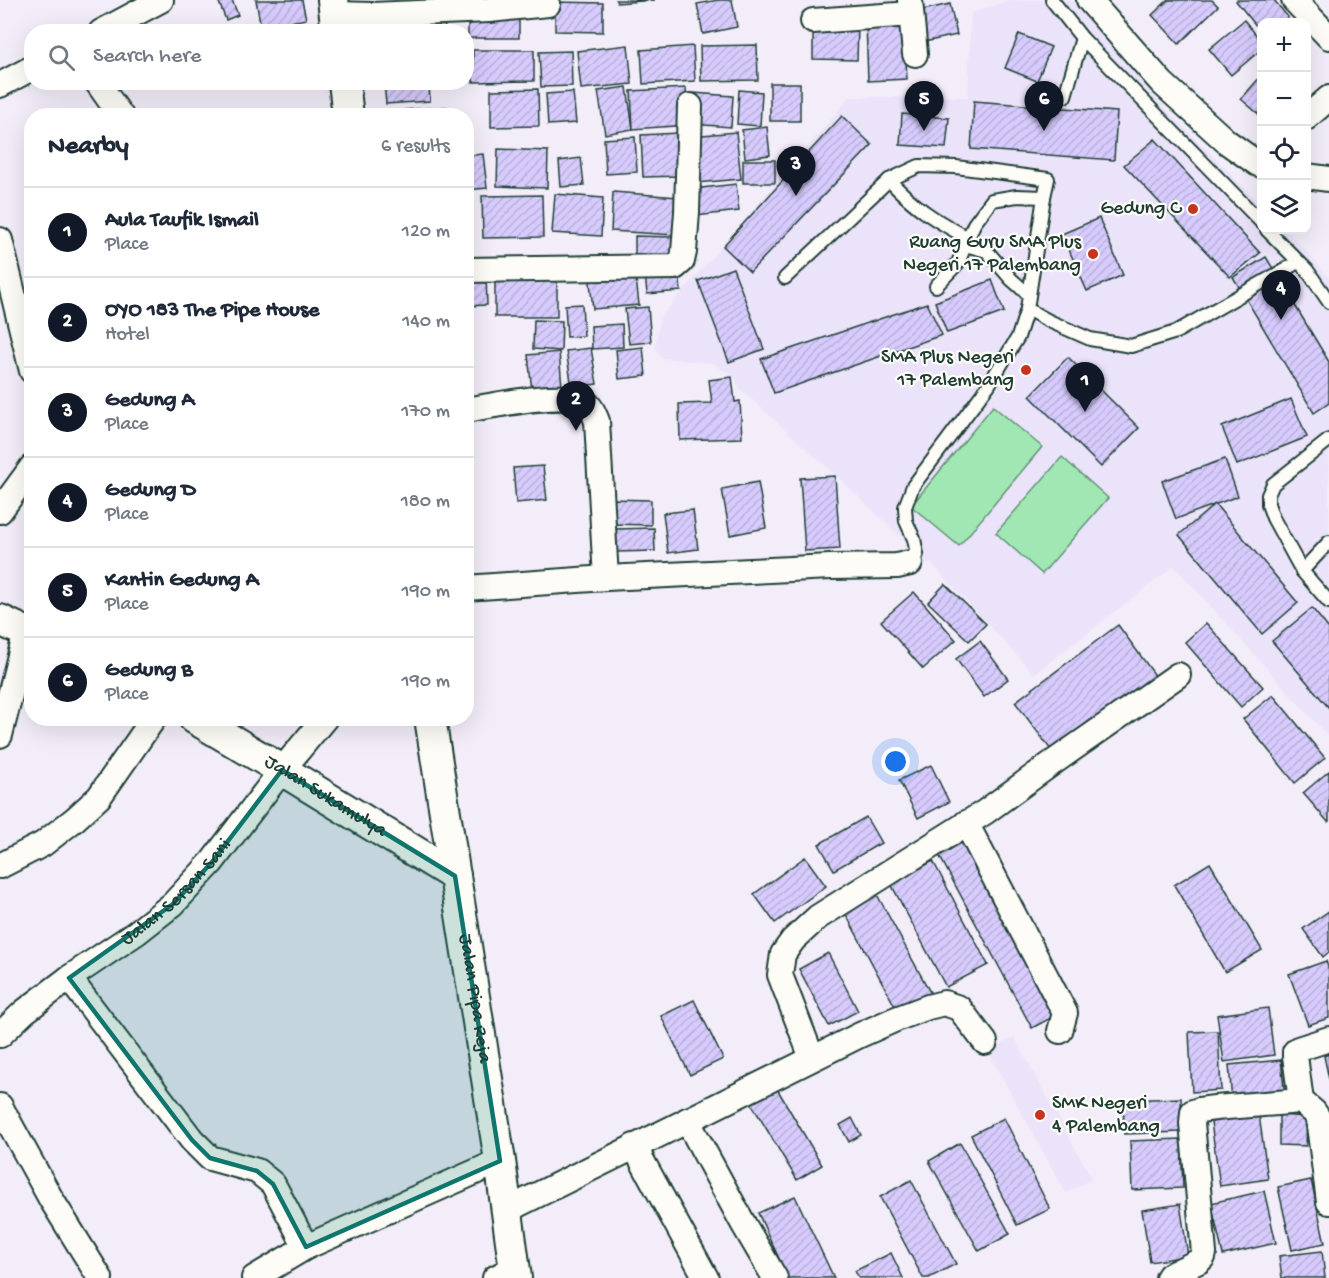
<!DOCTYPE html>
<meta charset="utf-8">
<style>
:root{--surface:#fff;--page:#f6f6f7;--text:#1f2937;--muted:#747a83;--line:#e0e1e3;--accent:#111827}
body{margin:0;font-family:"Gochi Hand",sans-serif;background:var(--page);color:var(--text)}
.controls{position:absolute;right:18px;top:18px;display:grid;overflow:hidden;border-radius:12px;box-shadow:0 6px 24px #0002}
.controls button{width:54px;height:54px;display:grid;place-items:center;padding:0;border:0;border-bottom:2px solid var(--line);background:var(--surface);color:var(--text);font:30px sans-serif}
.you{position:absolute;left:896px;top:762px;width:21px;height:21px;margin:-15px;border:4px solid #fff;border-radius:50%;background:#1a73e8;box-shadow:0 0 0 9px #1a73e833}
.badge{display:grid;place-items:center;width:39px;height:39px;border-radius:50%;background:var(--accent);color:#fff;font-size:20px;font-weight:700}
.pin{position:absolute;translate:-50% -50px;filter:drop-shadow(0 2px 3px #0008)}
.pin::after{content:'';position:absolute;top:32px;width:21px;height:18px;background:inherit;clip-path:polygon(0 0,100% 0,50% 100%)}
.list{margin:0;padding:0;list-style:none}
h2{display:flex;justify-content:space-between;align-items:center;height:78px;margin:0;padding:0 24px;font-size:26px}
h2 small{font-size:20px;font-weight:400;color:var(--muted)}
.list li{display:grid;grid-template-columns:39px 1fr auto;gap:18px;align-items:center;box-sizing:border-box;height:90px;padding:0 24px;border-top:2px solid var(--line)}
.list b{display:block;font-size:22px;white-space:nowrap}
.list p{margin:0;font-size:20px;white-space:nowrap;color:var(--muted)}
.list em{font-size:20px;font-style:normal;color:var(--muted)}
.icon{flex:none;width:33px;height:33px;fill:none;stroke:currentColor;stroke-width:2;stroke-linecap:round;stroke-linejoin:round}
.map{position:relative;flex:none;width:1329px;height:1278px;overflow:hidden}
.search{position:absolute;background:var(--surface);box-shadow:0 6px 24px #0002;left:24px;top:24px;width:450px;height:66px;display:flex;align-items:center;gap:15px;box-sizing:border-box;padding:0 21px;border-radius:24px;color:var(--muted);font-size:22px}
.panel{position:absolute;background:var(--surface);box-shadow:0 6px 24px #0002;left:24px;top:108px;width:450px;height:618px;border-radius:24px}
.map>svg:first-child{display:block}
</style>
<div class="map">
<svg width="1329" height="1278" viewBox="0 0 1329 1278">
<defs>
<pattern id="building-hatch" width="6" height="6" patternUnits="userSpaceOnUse" patternTransform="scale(1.5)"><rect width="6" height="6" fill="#d7cbfd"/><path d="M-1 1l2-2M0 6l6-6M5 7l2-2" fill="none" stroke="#b8afd9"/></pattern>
</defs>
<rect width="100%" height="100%" fill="#f2edf9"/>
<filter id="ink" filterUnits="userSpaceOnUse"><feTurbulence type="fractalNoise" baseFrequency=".0167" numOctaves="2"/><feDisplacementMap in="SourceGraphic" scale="12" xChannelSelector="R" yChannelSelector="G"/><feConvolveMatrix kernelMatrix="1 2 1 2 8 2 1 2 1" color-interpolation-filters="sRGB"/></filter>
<g filter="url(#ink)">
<g fill="#eae3fa">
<path d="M1010,0H1070L1166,109L1261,204L1262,230H1286L1309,254L1329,278V737L1174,566L1034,674L931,563L916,570L900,553L906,542L837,476L740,389L733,376L713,363L663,358L655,348L660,318L850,97H968L971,13Z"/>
<path d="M1014,1037L1092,1179L1066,1193L988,1052Z"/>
</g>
<g fill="#a1e7b4" stroke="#609274" stroke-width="1.5">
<path d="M993,406L1042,447L959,546L911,506Z"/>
<path d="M1062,457L1108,498L1042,574L996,533Z"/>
</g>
<g fill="url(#building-hatch)" stroke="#1f3d34" stroke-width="1.5">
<path d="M218,0H232L238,15L226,20Z"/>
<path d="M256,0H302L306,19L261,28Z"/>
<path d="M616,0H655L617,3Z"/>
<path d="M718,0H732L737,27L703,34L697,4Z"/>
<path d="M1168,0H1212L1218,6L1179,44L1152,15Z"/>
<path d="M1237,0H1274L1288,17L1281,22H1262V33L1236,1Z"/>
<path d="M555,2L603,3V32L555,31Z"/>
<path d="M950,4L957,35L924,42L918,11Z"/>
<path d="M444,15L445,32H415L414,19Z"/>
<rect x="468" y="16" width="51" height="22"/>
<path d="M397,18L399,32H372L371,20Z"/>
<path d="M1244,20L1262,42V49L1231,75L1209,49Z"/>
<path d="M904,21L907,79L868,81L866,22Z"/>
<path d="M813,25L858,26L857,60L813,59Z"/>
<path d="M1019,34L1051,47L1037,81L1005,68Z"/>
<path d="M628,45L632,84L581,89L577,51Z"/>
<path d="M757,45L758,80L701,81L700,46Z"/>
<path d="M693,46L695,81L643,84L641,50Z"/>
<path d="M473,50H534V81L473,82Z"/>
<path d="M571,51L572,86L541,87L539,52Z"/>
<path d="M1262,75V117L1241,99Z"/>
<path d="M384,82H429L430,101L386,104Z"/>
<rect x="770" y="83" width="30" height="38"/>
<path d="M627,87L633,129L605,134L598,91Z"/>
<path d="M686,88L688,125L633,129L631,91Z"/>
<path d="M538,89L539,126L491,127V90Z"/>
<path d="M739,90L762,92L760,126L737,124Z"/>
<path d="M573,92L576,123L548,125L546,94Z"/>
<path d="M693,93L733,96L731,127L691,124Z"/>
<path d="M974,101L1117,112L1114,160L971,149Z"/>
<path d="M446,107V116H406L405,110Z"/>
<path d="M902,114L949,118L946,148L900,145Z"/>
<path d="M842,116L872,145L750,272L723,246Z"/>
<path d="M767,127L770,155L745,158L742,130Z"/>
<path d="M736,132L741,179L696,183L691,136Z"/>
<path d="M679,133L680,176L643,177L641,135Z"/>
<path d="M635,137L637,172L606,174L604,139Z"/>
<path d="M1155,139L1260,253L1230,277L1124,165Z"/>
<path d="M498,149L548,151L547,188L497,186Z"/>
<path d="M483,154L487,188L466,190V156Z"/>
<path d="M581,158L584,185L561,187L559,161Z"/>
<rect x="743" y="160" width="32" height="23"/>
<path d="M736,184L739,211L696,216L693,189Z"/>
<path d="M613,192L678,197L675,235L611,231Z"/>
<path d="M555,194L603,198L601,236L552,233Z"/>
<path d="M542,195L543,237L483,238L482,196Z"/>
<path d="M1099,218L1123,275L1087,291L1062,234Z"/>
<path d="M635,236L673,237L672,261L635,260Z"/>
<path d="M1266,257L1329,362V403L1314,413L1233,277Z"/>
<path d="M733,268L764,349L729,362L698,281Z"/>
<path d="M635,269L639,305L593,309L589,274Z"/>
<path d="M679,271L681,291L647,294L645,274Z"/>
<path d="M495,272L557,273V317H495Z"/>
<path d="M486,275L487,305L466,306V276Z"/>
<path d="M992,280L1004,312L947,333L935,302Z"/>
<path d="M927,303L942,335L774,393L761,359Z"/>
<path d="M582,304L584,336L567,337L565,305Z"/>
<path d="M648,307L651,342L629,344L625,309Z"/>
<path d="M534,320L562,321L561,351L533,349Z"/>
<path d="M622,324L623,347L592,349L591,326Z"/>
<path d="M643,347L646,376L619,379L616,350Z"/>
<path d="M591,348L597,384L572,387L566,351Z"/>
<path d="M559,352L562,387L532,391L528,355Z"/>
<path d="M1068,357L1139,428L1101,467L1030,396Z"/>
<path d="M732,377L735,402L740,401L742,438L680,440L679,404L712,403L709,380Z"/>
<path d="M1291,399L1307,437L1237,465L1222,427Z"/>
<path d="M1225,459L1238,496L1176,519L1162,481Z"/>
<path d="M543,466L547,500L516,503L513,468Z"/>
<path d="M835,476L840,549L805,551L800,478Z"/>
<path d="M758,482L766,528L730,535L722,489Z"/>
<path d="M609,499L651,500V525L609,524Z"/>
<path d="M1215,504L1298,603L1262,634L1179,535Z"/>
<path d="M693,510L698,549L668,553L663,513Z"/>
<path d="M654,528L655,551L615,552V529Z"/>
<path d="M945,584L986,624L969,641L928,602Z"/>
<path d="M914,592L956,640L923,669L881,621Z"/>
<path d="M1312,608L1329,629V708L1272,641Z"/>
<path d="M1206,623L1263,687L1241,707L1185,642Z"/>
<path d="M1118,625L1157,678L1054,754L1015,702Z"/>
<path d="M980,641L1008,679L984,697L956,659Z"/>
<path d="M1273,695L1325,758L1295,783L1243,719Z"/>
<path d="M931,765L949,802L918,818L899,780Z"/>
<path d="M1329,771V821L1328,822L1303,793Z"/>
<path d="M866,817L881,843L834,870L819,844Z"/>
<path d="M969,839L1062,1012L1032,1028L939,855Z"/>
<path d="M805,857L826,886L775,923L754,894Z"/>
<path d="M933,861L988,965L946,987L891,884Z"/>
<path d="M1210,863L1262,950L1225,972L1174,885Z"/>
<path d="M874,889L931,994L898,1012L842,907Z"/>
<path d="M1329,911V952L1323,957L1303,929Z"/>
<path d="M828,953L858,1011L829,1026L799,969Z"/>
<path d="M1326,961L1329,970V1018L1308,1025L1289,974Z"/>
<path d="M694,1000L723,1059L690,1075L661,1016Z"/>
<path d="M1268,1008L1274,1055L1224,1062L1217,1015Z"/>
<path d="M1218,1031L1221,1090L1192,1092L1189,1032Z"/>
<path d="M1329,1054V1079L1324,1056Z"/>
<path d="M1281,1060L1285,1097L1232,1101L1229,1065Z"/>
<path d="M776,1087L822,1165L797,1180L751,1103Z"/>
<path d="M1181,1098L1182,1132L1124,1134L1123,1100Z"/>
<path d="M1259,1115L1268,1179L1220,1186L1211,1122Z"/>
<path d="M1279,1115L1307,1117L1306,1146L1279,1145Z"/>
<path d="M852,1118L861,1135L849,1142L840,1125Z"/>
<path d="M1004,1118L1050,1209L1017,1225L971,1135Z"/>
<path d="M1181,1139L1183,1188L1132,1190L1130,1141Z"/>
<path d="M960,1143L1010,1234L979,1251L929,1161Z"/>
<path d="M911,1180L956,1264L929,1278H923L880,1197Z"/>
<path d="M1311,1180L1325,1243L1292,1250L1278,1187Z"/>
<path d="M1264,1191L1276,1243L1223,1255L1211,1203Z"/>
<path d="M795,1196L834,1278H788L758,1213Z"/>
<path d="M1180,1204L1188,1256L1150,1262L1142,1210Z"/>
<path d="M1322,1251L1325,1278H1282L1279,1256Z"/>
<path d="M891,1253L903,1278H859L855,1271Z"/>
</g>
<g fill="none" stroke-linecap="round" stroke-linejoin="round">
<defs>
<g id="service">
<path d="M1052,0L1082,38L1262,223"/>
<path d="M1065,96L1082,38"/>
<path d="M889,180C915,208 935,220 968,238"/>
<path d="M1267,230L1307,270L1329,302"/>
<path d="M965,245L987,251L1011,279L1029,295"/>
<path d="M785,278L889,180L919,166L956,167L1048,179L1044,197L1027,309L1018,337L988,386L913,486L905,507L906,521L914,539L917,554L910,563"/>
<path d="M936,286L958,263L974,224L992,200L1017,196L1044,197"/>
<path d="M1027,309L1049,321L1090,339L1131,346L1176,332L1298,262"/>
<path d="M1329,440L1273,484L1268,495V504L1273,518L1302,571L1329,602"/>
<path d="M1302,571L1329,542"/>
</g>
<g id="minor">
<path d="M910,0L915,54"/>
<path d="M1089,0L1162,83L1227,142L1258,164L1262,165"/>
<path d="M1294,0L1329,37"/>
<path d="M335,14L372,15L489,10L548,4"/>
<path d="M813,21L911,14"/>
<path d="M101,32L161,0"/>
<path d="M97,82L121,116"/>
<path d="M0,85L32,68"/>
<path d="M1306,118L1329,98"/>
<path d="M1306,176L1329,179"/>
<path d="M0,240L32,371"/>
<path d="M466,270L675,267L682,261L684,252L687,212L690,106"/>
<path d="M466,410C492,406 562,390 584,402C591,405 594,414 597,421L606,578"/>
<path d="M0,511L32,467"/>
<path d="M466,588L606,578L830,567L897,566L910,563"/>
<path d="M0,735L26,632"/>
<path d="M966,823L1065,1013L1060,1031"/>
<path d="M0,866L43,844L75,819L99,797L154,718"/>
<path d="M69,978L192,1140L210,1158L257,1171L273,1184L306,1247"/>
<path id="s1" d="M0,1035L24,1012L69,978L136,933L173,904L212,862L282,770L325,718"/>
<path d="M1329,1039L1298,1049L1295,1052V1056L1301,1101L1314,1112L1318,1118L1329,1202"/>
<path d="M812,1058L780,975L783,954L793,940L818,917L985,812L1048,766L1178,675"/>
<path d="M0,1106L51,1199L100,1278"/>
<path d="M687,1120L744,1225L775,1278"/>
<path d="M634,1146L706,1278"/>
<path d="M507,1210L860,1035L896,1019L928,1007L944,1003L959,1008L985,1042"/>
<path d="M254,1278L306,1247L500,1161"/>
<path d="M495,1278L514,1268"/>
<path d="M1168,1278L1170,1275L1199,1261L1203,1257L1204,1253L1192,1123L1193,1112L1199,1110L1215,1108L1301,1101"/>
</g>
<g id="tertiary">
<path d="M333,0L337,32"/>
<path d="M344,82L348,116"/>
<path d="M0,620L32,635"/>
<path id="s2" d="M194,718L282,770L455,876"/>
<path id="s3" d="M430,718L500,1161L516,1278"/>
</g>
</defs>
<use href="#service" stroke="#1f3d34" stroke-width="16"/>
<use href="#minor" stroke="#1f3d34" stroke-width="28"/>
<use href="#tertiary" stroke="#1f3d34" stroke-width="34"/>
<use href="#service" stroke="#fdfcf7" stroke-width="12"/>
<use href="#minor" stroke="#fdfcf7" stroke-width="24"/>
<use href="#tertiary" stroke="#fdfcf7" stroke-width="30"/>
</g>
</g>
<path fill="#0f766e" fill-opacity="0.2" stroke="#0f766e" stroke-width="4.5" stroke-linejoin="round" d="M282,770L455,876L500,1161L306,1247L273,1184L257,1171L210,1158L192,1140L69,978L173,904L212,862Z"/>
<g fill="#c8321e" stroke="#fdfcf7" stroke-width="2">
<circle cx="1193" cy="209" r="6"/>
<circle cx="1093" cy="254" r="6"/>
<circle cx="1026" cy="370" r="6"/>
<circle cx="1040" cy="1115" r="6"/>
</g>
<g text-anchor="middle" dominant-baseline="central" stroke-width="4.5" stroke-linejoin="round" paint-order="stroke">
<g font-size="20" fill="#1f3d34" stroke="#fdfcf7" text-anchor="end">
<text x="1181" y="209">Gedung C</text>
<text x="1081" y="243">Ruang Guru SMA Plus<tspan x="1081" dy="23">Negeri 17 Palembang</tspan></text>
<text x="1014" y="358">SMA Plus Negeri<tspan x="1014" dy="23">17 Palembang</tspan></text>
<text x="1052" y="1104" text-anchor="start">SMK Negeri<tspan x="1052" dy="23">4 Palembang</tspan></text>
</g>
<g font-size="20" fill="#1f3d34" stroke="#fdfcf7">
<text stroke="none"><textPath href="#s2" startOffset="153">Jalan Sukamulya</textPath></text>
<text stroke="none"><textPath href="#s1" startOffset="228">Jalan Sersan Sani</textPath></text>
<text stroke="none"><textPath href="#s3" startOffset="284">Jalan Pipa Reja</textPath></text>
</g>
</g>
</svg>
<div class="controls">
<button>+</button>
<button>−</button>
<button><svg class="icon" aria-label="locate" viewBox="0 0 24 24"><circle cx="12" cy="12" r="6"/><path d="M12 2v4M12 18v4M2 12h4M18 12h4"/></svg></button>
<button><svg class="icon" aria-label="layers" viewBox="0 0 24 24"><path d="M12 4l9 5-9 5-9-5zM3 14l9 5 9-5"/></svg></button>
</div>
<div class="you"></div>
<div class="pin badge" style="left:1085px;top:412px">1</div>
<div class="pin badge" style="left:576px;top:431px">2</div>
<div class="pin badge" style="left:796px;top:196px">3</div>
<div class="pin badge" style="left:1281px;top:320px">4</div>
<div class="pin badge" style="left:924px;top:131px">5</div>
<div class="pin badge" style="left:1044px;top:131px">6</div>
<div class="search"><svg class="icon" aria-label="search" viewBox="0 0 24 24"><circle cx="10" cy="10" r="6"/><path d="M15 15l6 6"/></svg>Search here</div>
<section class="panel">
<h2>Nearby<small>6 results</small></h2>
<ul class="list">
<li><span class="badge">1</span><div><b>Aula Taufik Ismail</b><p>Place</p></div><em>120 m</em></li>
<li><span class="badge">2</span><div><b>OYO 183 The Pipe House</b><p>Hotel</p></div><em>140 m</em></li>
<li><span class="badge">3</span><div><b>Gedung A</b><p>Place</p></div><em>170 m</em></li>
<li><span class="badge">4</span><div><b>Gedung D</b><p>Place</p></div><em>180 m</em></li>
<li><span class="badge">5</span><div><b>Kantin Gedung A</b><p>Place</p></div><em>190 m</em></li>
<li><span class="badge">6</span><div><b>Gedung B</b><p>Place</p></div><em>190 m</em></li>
</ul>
</section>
</div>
